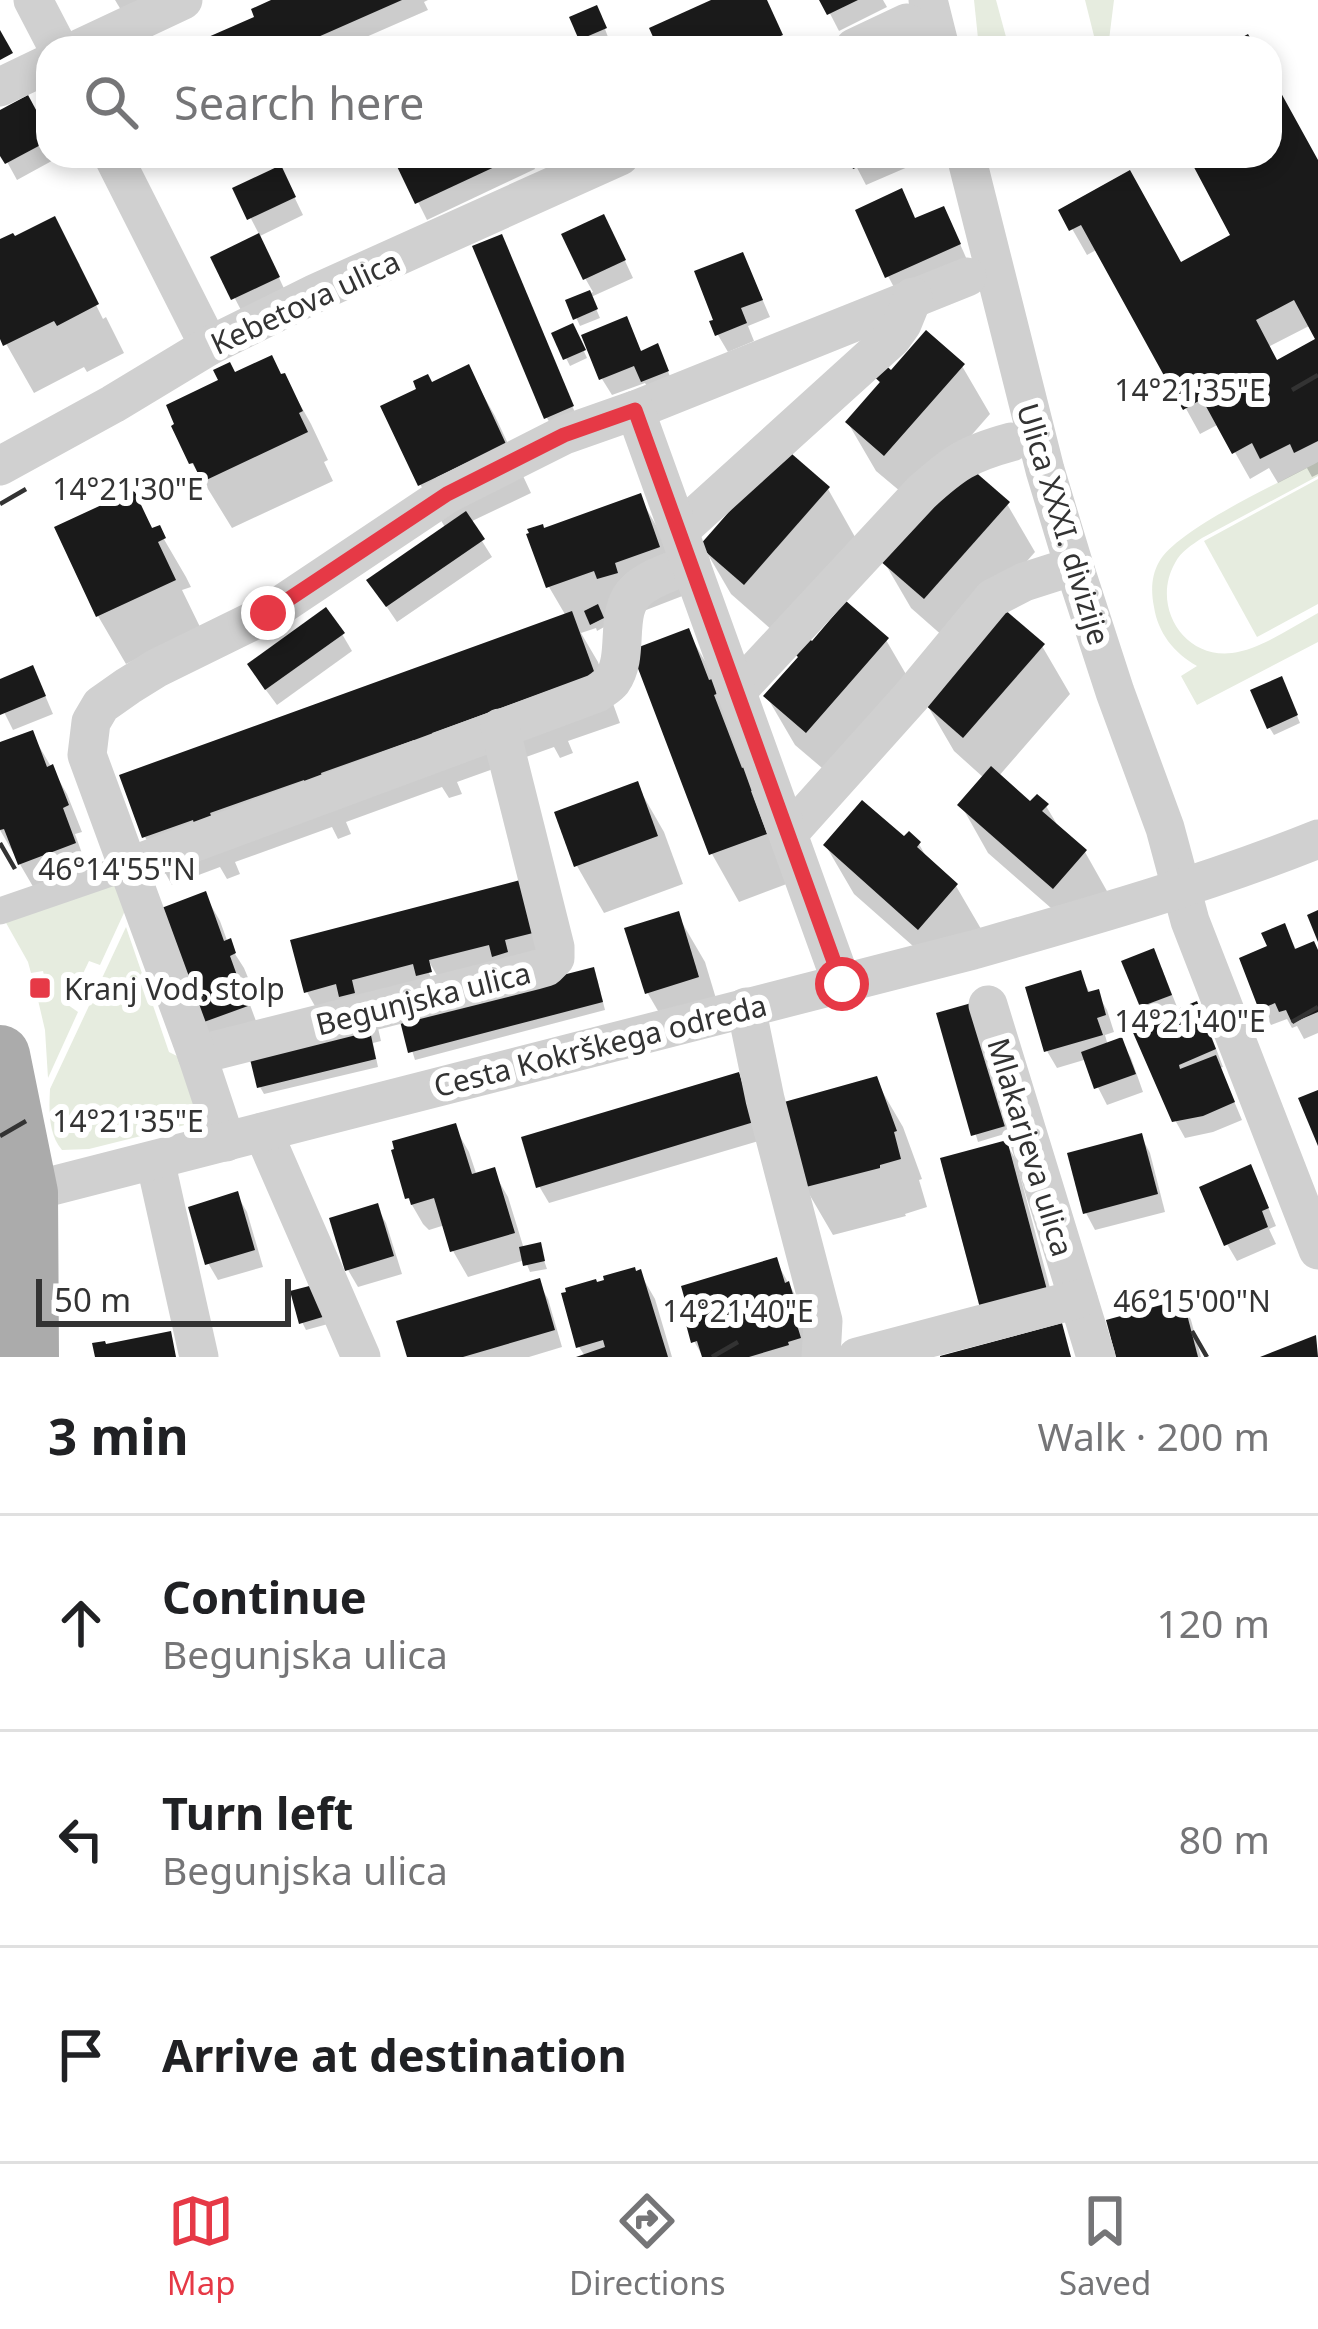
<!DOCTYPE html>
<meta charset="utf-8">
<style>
:root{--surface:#fff;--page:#f2f2f2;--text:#202124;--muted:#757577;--line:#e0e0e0;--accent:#e63946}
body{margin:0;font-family:"Noto Sans",sans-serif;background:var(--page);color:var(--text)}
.scale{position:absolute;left:36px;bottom:30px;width:255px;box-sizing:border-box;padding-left:12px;border:6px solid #333;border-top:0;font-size:33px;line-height:42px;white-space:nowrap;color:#333;-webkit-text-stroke:9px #fff;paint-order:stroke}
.stop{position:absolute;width:36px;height:36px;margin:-27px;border:9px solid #e63946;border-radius:50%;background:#fff}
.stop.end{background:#e63946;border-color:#fff;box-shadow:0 3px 12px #0008}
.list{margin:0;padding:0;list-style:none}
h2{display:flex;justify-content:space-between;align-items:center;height:156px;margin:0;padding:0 48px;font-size:51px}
h2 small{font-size:39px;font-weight:400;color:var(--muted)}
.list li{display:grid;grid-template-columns:78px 1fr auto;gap:36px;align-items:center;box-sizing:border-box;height:216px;padding:0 48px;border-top:3px solid var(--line)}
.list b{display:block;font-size:45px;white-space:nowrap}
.list p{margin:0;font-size:39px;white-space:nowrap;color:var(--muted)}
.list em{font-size:39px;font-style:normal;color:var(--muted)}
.icon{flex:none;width:66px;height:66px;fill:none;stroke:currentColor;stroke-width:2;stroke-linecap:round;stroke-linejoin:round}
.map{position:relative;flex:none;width:1318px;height:1357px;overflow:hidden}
.search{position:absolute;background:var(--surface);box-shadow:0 6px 18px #0003;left:36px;right:36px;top:36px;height:132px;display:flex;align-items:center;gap:30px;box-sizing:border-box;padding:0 42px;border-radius:36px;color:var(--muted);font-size:45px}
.sheet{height:804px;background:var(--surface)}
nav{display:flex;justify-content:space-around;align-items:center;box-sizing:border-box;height:168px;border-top:3px solid var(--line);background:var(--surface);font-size:33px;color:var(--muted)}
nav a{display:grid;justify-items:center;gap:6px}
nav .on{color:var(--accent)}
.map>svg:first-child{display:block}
</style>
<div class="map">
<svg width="1318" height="1357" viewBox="0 0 1318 1357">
<rect width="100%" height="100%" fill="#fff"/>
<g fill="#e6ecdf">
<path d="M974,0H996L1009,48H979Z"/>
<path d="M1085,0H1114L1108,48H1097Z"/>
<path d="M1318,462V476L1202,538C1192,545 1181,551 1175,563C1151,605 1183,659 1232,653C1261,649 1292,627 1318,613V642L1197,705L1181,676L1197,666C1174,653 1158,633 1154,607C1151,592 1151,576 1159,562C1177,529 1281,482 1318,462Z"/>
<path d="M1318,479V604L1257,637L1204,541Z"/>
<path d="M109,884L117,887L129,902L100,965L89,961L68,1005L78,1012L48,1078L45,1030L38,1000L49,996L43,971L31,973L28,962L5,921Z"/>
<path d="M126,927L169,1052L187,1061L201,1121L89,1149L62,1150C48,1134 49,1109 50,1089Z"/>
</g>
<g fill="#0003" fill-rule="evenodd">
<path d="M115,0H141L121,10Z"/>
<path d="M278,0H428L424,2L428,10L341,48H191L258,18Z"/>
<path d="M823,0H883L887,7L839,31Z"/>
<path d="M600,16L608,37L598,41L602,48H587L573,19Z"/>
<path d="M783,38L788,48H760Z"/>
<path d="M1270,78L1318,165V338L1311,325L1268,347L1277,364L1318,341V474L1312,477L1307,468L1278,483L1269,468L1250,479L1219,424L1200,434L1098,249L1087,255L1062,211L1180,265L1235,236L1191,156H1270Z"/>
<path d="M0,114L48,137V156L59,157L17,180L0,149Z"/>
<path d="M395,156H529L535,169L427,220Z"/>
<path d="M847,156H906L910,166L866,185L853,160L850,161Z"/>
<path d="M289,186L303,215L260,236L236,190Z"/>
<path d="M54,220L80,265H76L103,319L106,317L124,353L87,372L84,367L34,393L0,333V253L14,239Z"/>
<path d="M916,221L952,226L968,262L897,293L888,276Z"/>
<path d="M613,235L633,278L591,297L600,318L580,326L569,302L593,292L585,278Z"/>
<path d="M505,245L576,415L551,425L547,418Z"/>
<path d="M268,254L287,295L244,316L214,258Z"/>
<path d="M751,273L770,317L748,326L754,341L728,352L718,335L717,321Z"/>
<path d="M576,334L587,358L570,366L566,358Z"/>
<path d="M642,353L661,354L671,379L648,388L645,383L612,395L602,379Z"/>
<path d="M962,366L990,414L913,502L876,471L848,423L881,385L875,376Z"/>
<path d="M468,368L495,416L531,493L470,522L492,557L397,622L380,597L446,529L420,484V390Z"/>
<path d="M284,376L311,424L328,460L324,462L333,481L232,528L192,463Z"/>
<path d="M828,489L855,537L773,631L731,594L703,546Z"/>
<path d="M133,494L154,531L158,529L186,577L191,587L182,590L201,629L126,664L98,616L58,529Z"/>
<path d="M639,496L667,544L685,595L641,612L643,621L628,626H606L597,631L596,628L581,633L598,662L620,723L568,741L573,753L560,758L554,747L457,782L462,794L449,798L442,787L346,822L351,834L338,839L332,827L235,862L240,874L227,879L220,867L172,885L145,837L566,616L549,587L543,531Z"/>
<path d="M1007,504L1035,552L953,645L911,608L883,560Z"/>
<path d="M688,632L744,728L792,882L739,902L712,854L635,652Z"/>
<path d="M342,634L352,651L277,705L260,682Z"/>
<path d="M886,640L914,688L835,779L795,745L767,697L812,645Z"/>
<path d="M1042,646L1070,694L998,777L1031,805L1046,806L1061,831L1085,852L1112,900L1082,935L988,853L961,805L984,778L954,751L926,703Z"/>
<path d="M0,682L41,686L53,714L13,730L0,704Z"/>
<path d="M1285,687L1300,723L1274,735L1269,727Z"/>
<path d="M32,734L67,794L82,832L75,834L88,870L35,890L0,830V746Z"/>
<path d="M637,785L664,832L683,884L604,913L577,866Z"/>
<path d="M904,840L919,844L929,862L956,886L984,934L947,976L854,894L826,846Z"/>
<path d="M205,895L220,921L228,943L244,968L249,980L242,983L260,1032L210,1050L195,1025Z"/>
<path d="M677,914L705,962L724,1025L675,1040L647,992Z"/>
<path d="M1284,927L1297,951L1318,953V1033L1304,1039L1297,1026L1292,1028L1287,1019L1271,1025L1262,1008L1270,948Z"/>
<path d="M550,930L562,978H597L605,1010L415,1060L403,1022L378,1028L381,1041L373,1043L378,1067L264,1094L260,1087L333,1038L307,992L293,942ZM427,958L455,1007H448L422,961Z"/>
<path d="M1125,962L1162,969L1179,1012L1196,1005L1206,1022L1223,1067L1220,1068L1242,1120L1213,1132L1185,1138L1175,1120L1150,1019Z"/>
<path d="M1080,974L1091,995L1097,993L1107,1010L1114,1032L1105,1035L1108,1046L1121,1041L1131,1058L1143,1092L1107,1105L1084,1060L1057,1068L1047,1051L1029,989Z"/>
<path d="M940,1015L1011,1132L978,1142Z"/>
<path d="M738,1075L762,1140L549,1203L539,1186Z"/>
<path d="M875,1079L903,1127L922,1179L919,1180L927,1207L905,1214L906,1216L833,1235L805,1187Z"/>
<path d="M454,1126L469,1152L477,1176L493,1171L508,1197L524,1249L539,1246L547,1269L530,1272L525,1260L468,1277L453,1251L445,1225L429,1230L423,1224L408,1198Z"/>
<path d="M1141,1136L1150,1153L1165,1212L1095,1230L1086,1213Z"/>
<path d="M1006,1143L1016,1160L1055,1307L993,1324Z"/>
<path d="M1259,1185L1276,1226L1269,1229L1276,1244L1237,1261L1227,1244Z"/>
<path d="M237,1195L247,1212L263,1267L218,1280L208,1263Z"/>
<path d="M376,1206L386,1223L402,1274L358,1287L348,1270L333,1220Z"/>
<path d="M776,1261L803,1309L823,1357H703L694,1341Z"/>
<path d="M640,1273L655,1299L672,1357H582L585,1356L579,1347L596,1286Z"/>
<path d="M538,1282L548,1299L562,1347L529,1357H410L400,1323Z"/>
<path d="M316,1287L328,1324L306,1330L302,1322Z"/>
<path d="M1182,1303L1191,1320L1201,1357H1119L1109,1322Z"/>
</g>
<g fill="#1a1a1a" fill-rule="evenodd">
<path d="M271,0H402L293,48H183L254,17L251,9Z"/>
<path d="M711,0H767L783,35L753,48H658L649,28Z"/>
<path d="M819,0H858L827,15Z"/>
<path d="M597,5L607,28L579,40L569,17Z"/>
<path d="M0,30L13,53L0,60Z"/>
<path d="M1248,34L1256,48H1223Z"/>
<path d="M1270,73L1318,160V441L1294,453L1290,444L1260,459L1252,443L1232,454L1202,399L1183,410L1081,225L1069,231L1058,210L1130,170L1181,262L1230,235L1188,156H1270ZM1294,300L1315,339L1277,360L1256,320Z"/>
<path d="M28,95L48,132V141L5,164L0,156V110Z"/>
<path d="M392,156H518L415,204Z"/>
<path d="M848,156H885L853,169Z"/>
<path d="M281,165L296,197L247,220L232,188Z"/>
<path d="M902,188L915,218L944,206L961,244L885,278L855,210Z"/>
<path d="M604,214L626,260L583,280L561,234Z"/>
<path d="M55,216L99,304L57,326L54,321L3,346L0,339V239L13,233L15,236Z"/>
<path d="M259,233L280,277L231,300L210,257Z"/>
<path d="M502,234L574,406L544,419L472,246Z"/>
<path d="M743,252L763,300L741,308L747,323L715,336L709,321L713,320L694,271Z"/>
<path d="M590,290L598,309L573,320L565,300Z"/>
<path d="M627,316L641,351L658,343L669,371L641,382L634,366L599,380L581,335Z"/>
<path d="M573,323L586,350L563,360L551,333Z"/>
<path d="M926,330L965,364L884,456L845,422L880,382L872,375L883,363L891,370Z"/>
<path d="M272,355L281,374L285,373L303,411L299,413L308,432L202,482L193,463L189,464L171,426L174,424L166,405L218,380L213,370L230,362L235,372Z"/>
<path d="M469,364L506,444L418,486L380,406L416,389L413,381L428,374L432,382Z"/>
<path d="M785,448L830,487L744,585L699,546Z"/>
<path d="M965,463L1010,502L924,599L879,560Z"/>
<path d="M134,490L152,528L160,525L166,538L158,542L176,580L96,617L54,527Z"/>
<path d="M641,493L660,547L615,563L618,573L597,579L594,571L546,588L526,534L529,533L527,529L543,524L544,528Z"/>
<path d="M466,511L485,539L386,607L366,580Z"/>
<path d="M846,601L889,638L806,733L763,696L798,657L791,650L805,635L812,641Z"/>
<path d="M598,604L604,618L590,625L584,611Z"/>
<path d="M326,607L345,633L265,690L247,664Z"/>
<path d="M1004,609L1045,644L963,738L923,703Z"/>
<path d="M572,611L595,674L432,733L436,745L418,752L414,740L321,773L325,786L308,792L304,780L210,813L215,826L197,833L193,820L142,838L119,775Z"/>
<path d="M689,628L709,680L718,677L724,691L714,695L742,768L752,764L761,787L751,791L767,834L709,855L631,650Z"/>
<path d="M33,665L46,696L0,715V679Z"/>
<path d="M1282,676L1298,715L1267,729L1250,690Z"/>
<path d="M33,730L47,767L53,764L69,805L63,808L76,843L18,865L4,829L0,830V742Z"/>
<path d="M991,766L1030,801L1037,794L1049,804L1042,811L1087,850L1053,889L957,805Z"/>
<path d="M638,781L658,836L574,867L554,812Z"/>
<path d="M862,800L904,836L909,831L921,842L917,847L958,884L918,930L823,845Z"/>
<path d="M524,879L537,932L505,940L508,952L492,957L489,945L429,960L432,972L416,976L413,964L352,980L355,993L339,997L336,984L304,993L290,940Z"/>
<path d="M206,891L224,941L231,938L236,953L230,956L248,1006L193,1026L151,912Z"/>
<path d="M1318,910V942L1307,915Z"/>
<path d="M679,911L699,977L645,994L624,928Z"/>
<path d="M1285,923L1295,949L1314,941L1318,950V1012L1292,1023L1286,1010L1279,1012L1275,1003L1259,1010L1239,958L1267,946L1261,933Z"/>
<path d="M1154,948L1172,995L1140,1007L1121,961Z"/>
<path d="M594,967L603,1002L408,1053L399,1017Z"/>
<path d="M1081,970L1088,992L1099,989L1106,1015L1097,1018L1103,1035L1044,1052L1025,987Z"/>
<path d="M1197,1001L1216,1049L1179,1065L1180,1069L1216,1055L1235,1102L1203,1116L1172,1122L1131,1028L1135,1026L1134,1022L1154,1013L1156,1018Z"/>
<path d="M975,1002L1009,1125L971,1136L936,1013Z"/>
<path d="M369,1026L376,1059L257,1088L249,1055Z"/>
<path d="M1122,1037L1136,1074L1094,1089L1081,1052Z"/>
<path d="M739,1072L754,1122L536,1188L521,1137Z"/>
<path d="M877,1076L897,1131L894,1132L901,1159L880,1165V1168L802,1188L777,1104Z"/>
<path d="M1318,1090V1146L1298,1098Z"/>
<path d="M456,1123L472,1174L495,1167L515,1233L450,1252L434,1198L411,1205L409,1198L405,1199L391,1150L394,1149L392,1141Z"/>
<path d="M1142,1133L1158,1194L1083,1214L1067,1153Z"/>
<path d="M1007,1140L1047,1290L980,1308L940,1158Z"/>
<path d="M1251,1164L1269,1208L1262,1211L1268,1227L1224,1246L1199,1187Z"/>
<path d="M238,1191L255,1250L205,1265L188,1207Z"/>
<path d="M378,1203L394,1256L345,1271L329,1218Z"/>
<path d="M541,1242L545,1261L523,1266L519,1247Z"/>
<path d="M777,1257L785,1283L789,1281L798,1311L793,1312L801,1338L788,1342L789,1345L749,1357H702L697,1341L691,1343L683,1313L688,1311L681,1286Z"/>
<path d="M635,1267L636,1271L641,1269L668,1357H576L605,1347L603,1340L576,1348L561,1293L566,1292L565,1288L596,1279L597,1282L604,1280L603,1276Z"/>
<path d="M540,1278L555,1330L463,1357H407L396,1321Z"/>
<path d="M317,1284L326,1316L299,1324L290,1291Z"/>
<path d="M1183,1299L1198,1357H1116L1106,1320Z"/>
<path d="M1062,1323L1071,1357H940V1356Z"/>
<path d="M171,1331L176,1357H95L92,1343L105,1341L106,1344Z"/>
<path d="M1316,1335L1318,1357H1260Z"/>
</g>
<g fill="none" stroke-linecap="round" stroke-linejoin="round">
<path stroke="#d0d0d0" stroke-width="27" d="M0,911L128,867"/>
<g stroke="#d0d0d0" stroke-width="39">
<path d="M33,0L58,48"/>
<path d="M928,0L940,48"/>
<path d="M81,48L183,0"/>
<path d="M854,48L907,23"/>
<path d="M0,87L48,64"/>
<path d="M113,156L209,346"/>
<path d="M966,156L1045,470L1074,566L1115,692L1165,828L1190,921L1318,1250"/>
<path d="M635,410L967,277"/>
<path d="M0,466L113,404L209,346L316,293L620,156"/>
<path d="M679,531L892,338L902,324L913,297"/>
<path d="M736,692L921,493C954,463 967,454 1011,442"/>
<path d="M788,834L910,698L993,598L1024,582L1074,566"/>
<path d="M128,867L597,693C602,689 608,686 612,681C631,654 612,611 638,589C652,577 673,571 691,564"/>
<path d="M988,1005L1096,1357"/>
<path d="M746,1007L765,1099L823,1321L821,1357"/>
<path d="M197,1055L535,970L546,967L555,958V947L500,728"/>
<path d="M263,1132L361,1357"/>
<path d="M226,1142L197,1055L87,755L91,722L101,705L128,686L157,668L269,613L447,494L564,435L635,410L842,984"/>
<path d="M155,1160L199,1357"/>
<path d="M5,1198L973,950C1089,917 1206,884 1318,839"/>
<path d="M857,1357L1078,1299"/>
</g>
<path stroke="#ababab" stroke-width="60" d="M0,1055L28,1193L29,1357"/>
</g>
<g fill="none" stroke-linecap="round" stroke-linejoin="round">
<path stroke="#e63946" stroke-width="15" d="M268,613L447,494L564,435L635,410L842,984"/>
</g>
<path fill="none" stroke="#333" stroke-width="4.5" d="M1292,390L1318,375M0,504L26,489M0,843L15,869M1292,1022L1318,1007M0,1136L26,1121M1192,1331L1207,1357M712,1357L738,1342"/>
<rect fill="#e63946" stroke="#fff" stroke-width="4.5" x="28" y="976" width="24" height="24" rx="6"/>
<g text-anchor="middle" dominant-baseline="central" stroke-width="12" stroke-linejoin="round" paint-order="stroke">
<g font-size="30" fill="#333" stroke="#fff">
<text transform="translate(305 302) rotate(-25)">Kebetova ulica</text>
<text transform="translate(1064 524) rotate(73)">Ulica XXXI. divizije</text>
<text transform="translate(423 998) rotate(-14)">Begunjska ulica</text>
<text transform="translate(600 1045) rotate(-14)">Cesta Kokrškega odreda</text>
<text transform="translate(1031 1147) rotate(73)">Mlakarjeva ulica</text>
</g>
<g font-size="30" fill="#333" stroke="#fff" text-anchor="start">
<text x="64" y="988">Kranj Vod. stolp</text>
</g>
</g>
<g font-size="30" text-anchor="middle" fill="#333" stroke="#fff" stroke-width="12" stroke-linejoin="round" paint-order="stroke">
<text x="1190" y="401">14°21'35"E</text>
<text x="128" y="500">14°21'30"E</text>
<text x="117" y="880">46°14'55"N</text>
<text x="1190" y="1032">14°21'40"E</text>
<text x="128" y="1132">14°21'35"E</text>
<text x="1192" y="1312">46°15'00"N</text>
<text x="738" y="1322">14°21'40"E</text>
</g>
</svg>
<div class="scale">50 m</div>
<div class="stop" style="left:842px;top:984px"></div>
<div class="stop end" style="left:268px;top:613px"></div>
<div class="search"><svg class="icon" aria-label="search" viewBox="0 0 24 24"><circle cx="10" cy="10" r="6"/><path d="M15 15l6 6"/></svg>Search here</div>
</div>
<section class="sheet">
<h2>3 min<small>Walk · 200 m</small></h2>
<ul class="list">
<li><svg class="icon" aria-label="ahead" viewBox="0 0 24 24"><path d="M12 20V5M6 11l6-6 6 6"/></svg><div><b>Continue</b><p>Begunjska ulica</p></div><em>120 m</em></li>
<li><svg class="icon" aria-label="left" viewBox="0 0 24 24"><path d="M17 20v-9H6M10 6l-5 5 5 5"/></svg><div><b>Turn left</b><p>Begunjska ulica</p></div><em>80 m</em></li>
<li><svg class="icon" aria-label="arrive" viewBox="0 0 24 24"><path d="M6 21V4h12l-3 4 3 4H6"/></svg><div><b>Arrive at destination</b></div></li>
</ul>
</section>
<nav>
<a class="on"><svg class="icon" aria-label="map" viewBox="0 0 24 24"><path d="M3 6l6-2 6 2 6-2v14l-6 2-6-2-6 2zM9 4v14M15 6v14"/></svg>Map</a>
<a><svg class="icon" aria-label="directions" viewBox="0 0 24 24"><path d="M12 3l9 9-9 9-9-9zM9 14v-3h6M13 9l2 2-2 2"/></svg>Directions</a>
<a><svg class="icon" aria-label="saved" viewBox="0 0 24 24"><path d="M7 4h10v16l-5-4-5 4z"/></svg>Saved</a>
</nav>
